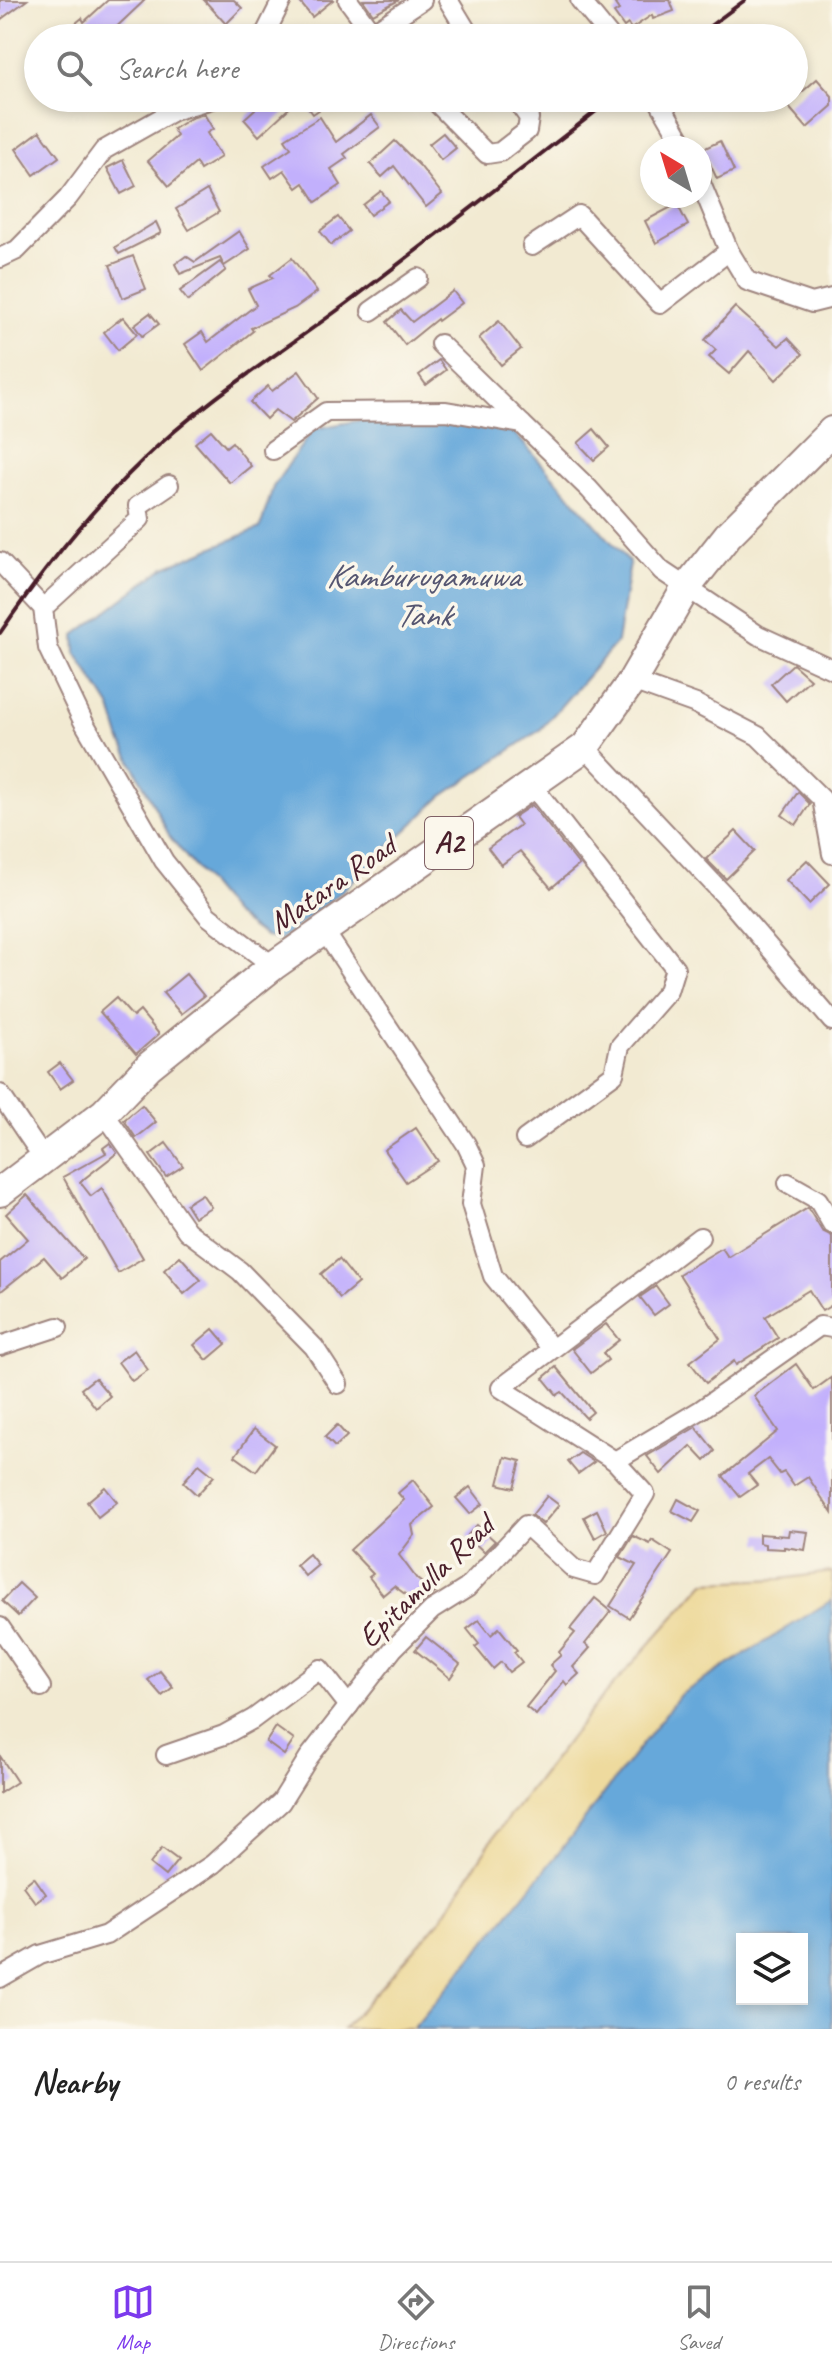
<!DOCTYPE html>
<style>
:root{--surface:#fff;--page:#f2f2f2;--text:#222;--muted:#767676;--line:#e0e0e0;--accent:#7c3aed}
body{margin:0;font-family:Caveat,sans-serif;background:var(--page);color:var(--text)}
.controls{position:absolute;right:24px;bottom:24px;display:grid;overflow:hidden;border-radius:0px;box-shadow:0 4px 12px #0003}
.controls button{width:72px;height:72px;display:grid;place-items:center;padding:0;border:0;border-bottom:2px solid var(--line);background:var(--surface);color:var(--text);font:40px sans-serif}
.compass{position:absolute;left:640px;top:136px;width:72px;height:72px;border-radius:50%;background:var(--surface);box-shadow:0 4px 12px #0003;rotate:322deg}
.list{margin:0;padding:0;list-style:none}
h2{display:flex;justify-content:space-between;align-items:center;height:104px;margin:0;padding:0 32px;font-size:34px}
h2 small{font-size:26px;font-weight:400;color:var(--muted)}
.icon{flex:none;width:44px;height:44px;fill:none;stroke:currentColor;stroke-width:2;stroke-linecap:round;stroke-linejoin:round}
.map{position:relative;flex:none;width:832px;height:2029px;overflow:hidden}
.search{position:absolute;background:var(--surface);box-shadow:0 4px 12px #0003;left:24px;right:24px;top:24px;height:88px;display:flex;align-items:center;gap:20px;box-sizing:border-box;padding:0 28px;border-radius:44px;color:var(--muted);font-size:30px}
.sheet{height:232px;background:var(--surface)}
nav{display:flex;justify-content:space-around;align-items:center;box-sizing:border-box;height:112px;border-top:2px solid var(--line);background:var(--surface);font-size:22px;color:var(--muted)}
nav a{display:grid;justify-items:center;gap:4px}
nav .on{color:var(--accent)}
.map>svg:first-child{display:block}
</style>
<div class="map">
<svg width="832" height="2029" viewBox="0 0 832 2029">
<rect width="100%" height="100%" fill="#fbf7ec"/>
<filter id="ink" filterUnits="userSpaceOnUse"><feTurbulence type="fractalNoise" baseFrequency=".0125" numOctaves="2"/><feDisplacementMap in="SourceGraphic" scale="16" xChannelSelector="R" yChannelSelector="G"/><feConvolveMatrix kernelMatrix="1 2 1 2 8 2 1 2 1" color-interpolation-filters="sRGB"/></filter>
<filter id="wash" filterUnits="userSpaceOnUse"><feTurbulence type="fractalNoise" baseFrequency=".006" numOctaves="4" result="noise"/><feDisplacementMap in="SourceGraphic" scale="32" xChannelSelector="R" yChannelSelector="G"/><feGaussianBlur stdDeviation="1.8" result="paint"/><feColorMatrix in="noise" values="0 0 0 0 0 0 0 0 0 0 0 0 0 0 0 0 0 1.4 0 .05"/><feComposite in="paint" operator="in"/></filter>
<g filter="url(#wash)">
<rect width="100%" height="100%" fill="#f2ead2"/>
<path fill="#eeda9e" stroke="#9c7c64" stroke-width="2" d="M832,1572V1600L680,1695L557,1855L413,2029H343L439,1922L497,1832L599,1701L705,1582L781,1579Z"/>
<g fill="#66a8da" stroke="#586482" stroke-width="2" fill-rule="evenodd">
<path d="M404,412L510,428L630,563L617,642L540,730L441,797L340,893L279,940L264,937L233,914L170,837L121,741L111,708L76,653L75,635L165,567L260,528L273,487L313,429Z"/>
<path d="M832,1600V2029H413L557,1855L680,1695ZM742,1939H802V1999H742Z"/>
</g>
<g id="blocks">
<g fill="#c2b0fc">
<path d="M0,0H27L0,20Z"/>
<path d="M108,0H145L109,34L102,27L88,38H78L70,28L82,18L84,22Z"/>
<path d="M204,0H234L242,8L226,24Z"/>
<path d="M298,0H333L312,17Z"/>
<path d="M363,0H399L373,14Z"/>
<path d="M621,0H670L674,11L653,19L652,15L631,29L628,24L624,27L614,13L619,10L615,4Z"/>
<path d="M817,79L832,96V106L807,128L787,105Z"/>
<path d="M267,98H300L259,136L244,119Z"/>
<path d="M301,98H336L313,114Z"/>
<path d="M204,114L213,129L207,133L221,157L200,170L196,163L169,186L148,161L177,136L173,129L191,118Z"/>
<path d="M371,115L380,127L344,154L347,158L331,169L341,185L316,202L304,183L297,188L284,170L272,178L264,166L291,148L285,139L320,117L336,142Z"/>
<path d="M40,131L59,157L34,175L16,149Z"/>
<path d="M443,133L456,148L441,160L429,144Z"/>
<path d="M395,141L420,166L442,194L426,207L394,166L382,177L370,164Z"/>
<path d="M720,141L734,171L717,179L703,149Z"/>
<path d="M123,160L136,186L121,194L107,168Z"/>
<path d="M207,190L219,212L189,230L176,209Z"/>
<path d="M381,191L389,201L370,215L363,205Z"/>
<path d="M677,204L688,225L656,243L645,221Z"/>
<path d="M338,217L349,231L331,245L320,231Z"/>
<path d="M156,222L161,233L119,254L115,247Z"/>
<path d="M239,231L250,249L224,266L220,258L180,274L175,264L186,256L195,262Z"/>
<path d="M133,256L146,289L123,298L110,265Z"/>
<path d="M292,258L317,292L295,308L251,328L253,331L203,371L185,344L202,332L208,342L256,305L248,289L273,278L270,275Z"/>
<path d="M220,262L226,270L188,301L180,291Z"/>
<path d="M453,291L462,303L438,321L437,319L405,345L387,322L401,310L412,322Z"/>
<path d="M735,307L779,346L788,338L803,354L776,380L749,351L729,374L709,357L716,350L705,340Z"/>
<path d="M150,313L159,324L142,336L134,325Z"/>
<path d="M123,317L137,334L118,350L104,332Z"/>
<path d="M499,321L521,349L501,365L479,338Z"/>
<path d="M439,360L446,370L426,385L419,375Z"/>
<path d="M299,371L318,398L291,422L275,410L266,419L250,402L268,386L272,391Z"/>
<path d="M594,429L609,447L594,460L578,443Z"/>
<path d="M211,430L226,447L232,442L251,466L230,483L195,443Z"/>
<path d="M793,664L810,679L786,701L771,684Z"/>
<path d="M798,792L810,804L796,825L782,815Z"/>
<path d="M532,805L579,865L551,888L520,851L501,865L488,848L520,825L514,817Z"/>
<path d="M736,831L755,851L726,879L706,859Z"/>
<path d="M807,860L830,884L809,904L786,880Z"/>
<path d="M186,974L204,996L181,1014L163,993Z"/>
<path d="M116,998L133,1017L140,1011L159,1034L136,1054L100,1012Z"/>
<path d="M60,1063L73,1080L60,1089L48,1072Z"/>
<path d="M142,1105L156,1122L136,1138L124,1120Z"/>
<path d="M416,1128L438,1161L406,1182L384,1150Z"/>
<path d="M110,1143L117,1153L80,1182L91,1196L102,1188L143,1258L118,1273L63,1177L106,1153L103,1148Z"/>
<path d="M166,1143L183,1166L166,1177L150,1155Z"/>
<path d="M202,1194L211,1207L194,1217L186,1204Z"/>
<path d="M27,1195L84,1259L62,1278L44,1257L0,1292V1262L28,1239L6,1214Z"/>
<path d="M808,1208L822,1231L832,1236V1305L822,1311L809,1290L765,1317L778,1338L736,1365L734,1361L706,1383L690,1362L720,1339L679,1274L722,1248L728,1257Z"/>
<path d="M180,1256L201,1280L184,1294L164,1270Z"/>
<path d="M339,1259L358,1283L340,1298L321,1274Z"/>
<path d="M656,1286L669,1304L654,1315L640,1297Z"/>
<path d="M606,1324L619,1340L603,1353L608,1360L591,1373L572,1349Z"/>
<path d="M213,1329L226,1344L207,1360L194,1345Z"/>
<path d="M134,1350L148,1370L132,1381L118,1362Z"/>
<path d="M796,1364L814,1390L832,1377V1513L808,1477L794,1486L784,1472L780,1474L768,1459L748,1474L757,1485L740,1497L723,1476L778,1431L754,1396Z"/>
<path d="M556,1367L593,1412L586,1418L562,1392L557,1395L543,1378Z"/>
<path d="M95,1378L110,1396L96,1408L81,1389Z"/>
<path d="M337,1425L347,1436L335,1447L325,1437Z"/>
<path d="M696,1427L715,1451L705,1461L691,1446L661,1474L647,1456Z"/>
<path d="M254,1429L275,1445L256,1471L235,1456Z"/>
<path d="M580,1453L594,1462L578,1474L568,1462Z"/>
<path d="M505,1457L521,1461L514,1488L498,1484Z"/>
<path d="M199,1464L214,1476L197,1495L183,1482Z"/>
<path d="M413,1480L434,1507L412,1525L414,1535L399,1555L417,1579L435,1593L420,1605L394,1586L383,1595L369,1577L373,1574L350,1550L404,1500L398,1493Z"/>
<path d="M105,1487L117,1502L98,1517L87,1502Z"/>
<path d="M470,1487L483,1504L470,1514L456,1498Z"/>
<path d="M547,1496L559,1505L543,1524L532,1515Z"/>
<path d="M678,1499L700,1511L693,1522L672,1511Z"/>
<path d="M597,1510L607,1531L595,1538L584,1517Z"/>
<path d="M477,1525L495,1541L484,1552L467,1536Z"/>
<path d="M789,1530L808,1532L805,1550L784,1547V1549L765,1548V1544L759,1543V1534L788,1536Z"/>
<path d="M633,1536L650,1544L652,1540L672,1553L629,1618L610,1606L636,1565L620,1557Z"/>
<path d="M309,1554L318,1565L305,1576L296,1565Z"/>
<path d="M19,1583L35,1598L18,1616L2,1601Z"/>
<path d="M595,1598L611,1611L585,1644L590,1648L573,1667L579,1674L567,1685L564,1681L536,1715L526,1707L555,1671L550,1665L561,1655L559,1652L575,1633L570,1629Z"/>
<path d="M479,1620L491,1635L499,1628L517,1650L514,1652L522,1662L509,1672L501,1662L493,1669L475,1647L479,1644L467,1629Z"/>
<path d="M426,1637L460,1664L450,1678L415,1650Z"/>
<path d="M160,1671L173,1687L162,1696L148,1680Z"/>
<path d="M276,1727L294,1740L284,1755L266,1742Z"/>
<path d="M0,1756L17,1782L0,1793Z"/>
<path d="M162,1848L178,1860L165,1876L150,1864Z"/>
<path d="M34,1877L46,1894L35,1902L23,1886Z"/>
</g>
</g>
</g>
<g filter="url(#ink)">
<use href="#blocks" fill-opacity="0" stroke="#9e847e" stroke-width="2"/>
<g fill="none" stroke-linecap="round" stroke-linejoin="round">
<defs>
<g id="minor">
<path d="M348,0L376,38"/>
<path d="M448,0L471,38"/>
<path d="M580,0L611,38"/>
<path d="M372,33L422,0"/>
<path d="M263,38L282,0"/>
<path d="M432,98L487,154L500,152L527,131L529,118L515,98"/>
<path d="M657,98L686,148"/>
<path d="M700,181L729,251L747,281L812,303L832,298"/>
<path d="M532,246L579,215L660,304L729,251"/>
<path d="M0,258L17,250L68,198L104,150L173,111L215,98"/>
<path d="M371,311L418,278"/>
<path d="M440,344L522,424"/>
<path d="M273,450L326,412L446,411L522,424L589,489L662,571L758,635L832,669"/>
<path d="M0,562L43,608L48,648L83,721L164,861L208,916L273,966"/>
<path d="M43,608L140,519L138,506L169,485"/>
<path d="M632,681L696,704L758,736L822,799L832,854"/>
<path d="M585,747L726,897L832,1021"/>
<path d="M325,932L466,1144L476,1165L471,1204L493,1276L552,1349"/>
<path d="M0,1094L44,1159"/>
<path d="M104,1113L187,1231L240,1271L273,1305L314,1347L338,1384"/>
<path d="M525,1139L614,1074L620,1046L668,991L675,968L531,784"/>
<path d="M788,1183L818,1200L832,1224"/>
<path d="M0,1346L58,1327"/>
<path d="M615,1461L501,1388L700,1237"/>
<path d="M0,1627L41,1687"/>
<path d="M166,1755L224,1735L253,1719L320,1669L349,1706"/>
<path d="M0,1978L40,1955L106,1935L213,1864L281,1802L309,1757L393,1649L432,1610L467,1588L526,1525L574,1569L595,1575L645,1494L615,1461L699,1411L820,1326L832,1328"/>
</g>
<path id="highway" d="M0,1192L104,1113L149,1066L273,966L585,747L632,681L686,588L728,535L832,431"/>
</defs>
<use href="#minor" stroke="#9e847e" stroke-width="22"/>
<use href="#highway" stroke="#9e847e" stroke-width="32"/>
<use href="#minor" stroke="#fff" stroke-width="18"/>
<use href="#highway" stroke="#fff" stroke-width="28"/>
<g stroke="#4a1f2b" stroke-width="4">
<path d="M694,38L745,0"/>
<path d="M0,633C42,571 89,512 143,460C206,398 284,351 354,298C441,232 527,165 613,98"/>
</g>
</g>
</g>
<g text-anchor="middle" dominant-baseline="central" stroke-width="7" stroke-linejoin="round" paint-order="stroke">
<rect fill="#fbf7ec" stroke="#7f6065" stroke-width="2" x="425" y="817" width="48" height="52" rx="6"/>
<g font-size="30" font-weight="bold" fill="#4a1f2b">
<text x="449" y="843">A2</text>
</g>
<g font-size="32" fill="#4a1f2b" stroke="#fbf7ec">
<text transform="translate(332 884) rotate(-35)">Matara Road</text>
<text transform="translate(426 1581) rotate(-44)">Epitamulla Road</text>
</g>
<g font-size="34" font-style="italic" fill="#555671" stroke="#fbf7ec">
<text x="423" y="575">Kamburugamuwa<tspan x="423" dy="39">Tank</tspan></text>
</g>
</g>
</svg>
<div class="controls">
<button><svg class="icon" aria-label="layers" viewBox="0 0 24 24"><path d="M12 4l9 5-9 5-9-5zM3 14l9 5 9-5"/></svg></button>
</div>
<svg class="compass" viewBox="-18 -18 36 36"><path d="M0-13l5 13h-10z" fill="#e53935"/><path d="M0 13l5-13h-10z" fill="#767676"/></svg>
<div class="search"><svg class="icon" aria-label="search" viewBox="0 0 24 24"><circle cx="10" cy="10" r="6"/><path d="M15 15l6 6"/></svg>Search here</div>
</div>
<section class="sheet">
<h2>Nearby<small>0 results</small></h2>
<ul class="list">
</ul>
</section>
<nav>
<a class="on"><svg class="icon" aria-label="map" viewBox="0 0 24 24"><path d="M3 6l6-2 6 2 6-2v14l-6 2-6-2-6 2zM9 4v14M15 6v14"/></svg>Map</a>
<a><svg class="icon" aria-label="directions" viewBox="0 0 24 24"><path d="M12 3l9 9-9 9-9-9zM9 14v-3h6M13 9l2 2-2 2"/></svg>Directions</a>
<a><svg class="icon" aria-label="saved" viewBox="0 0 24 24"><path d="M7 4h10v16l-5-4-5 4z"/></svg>Saved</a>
</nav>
